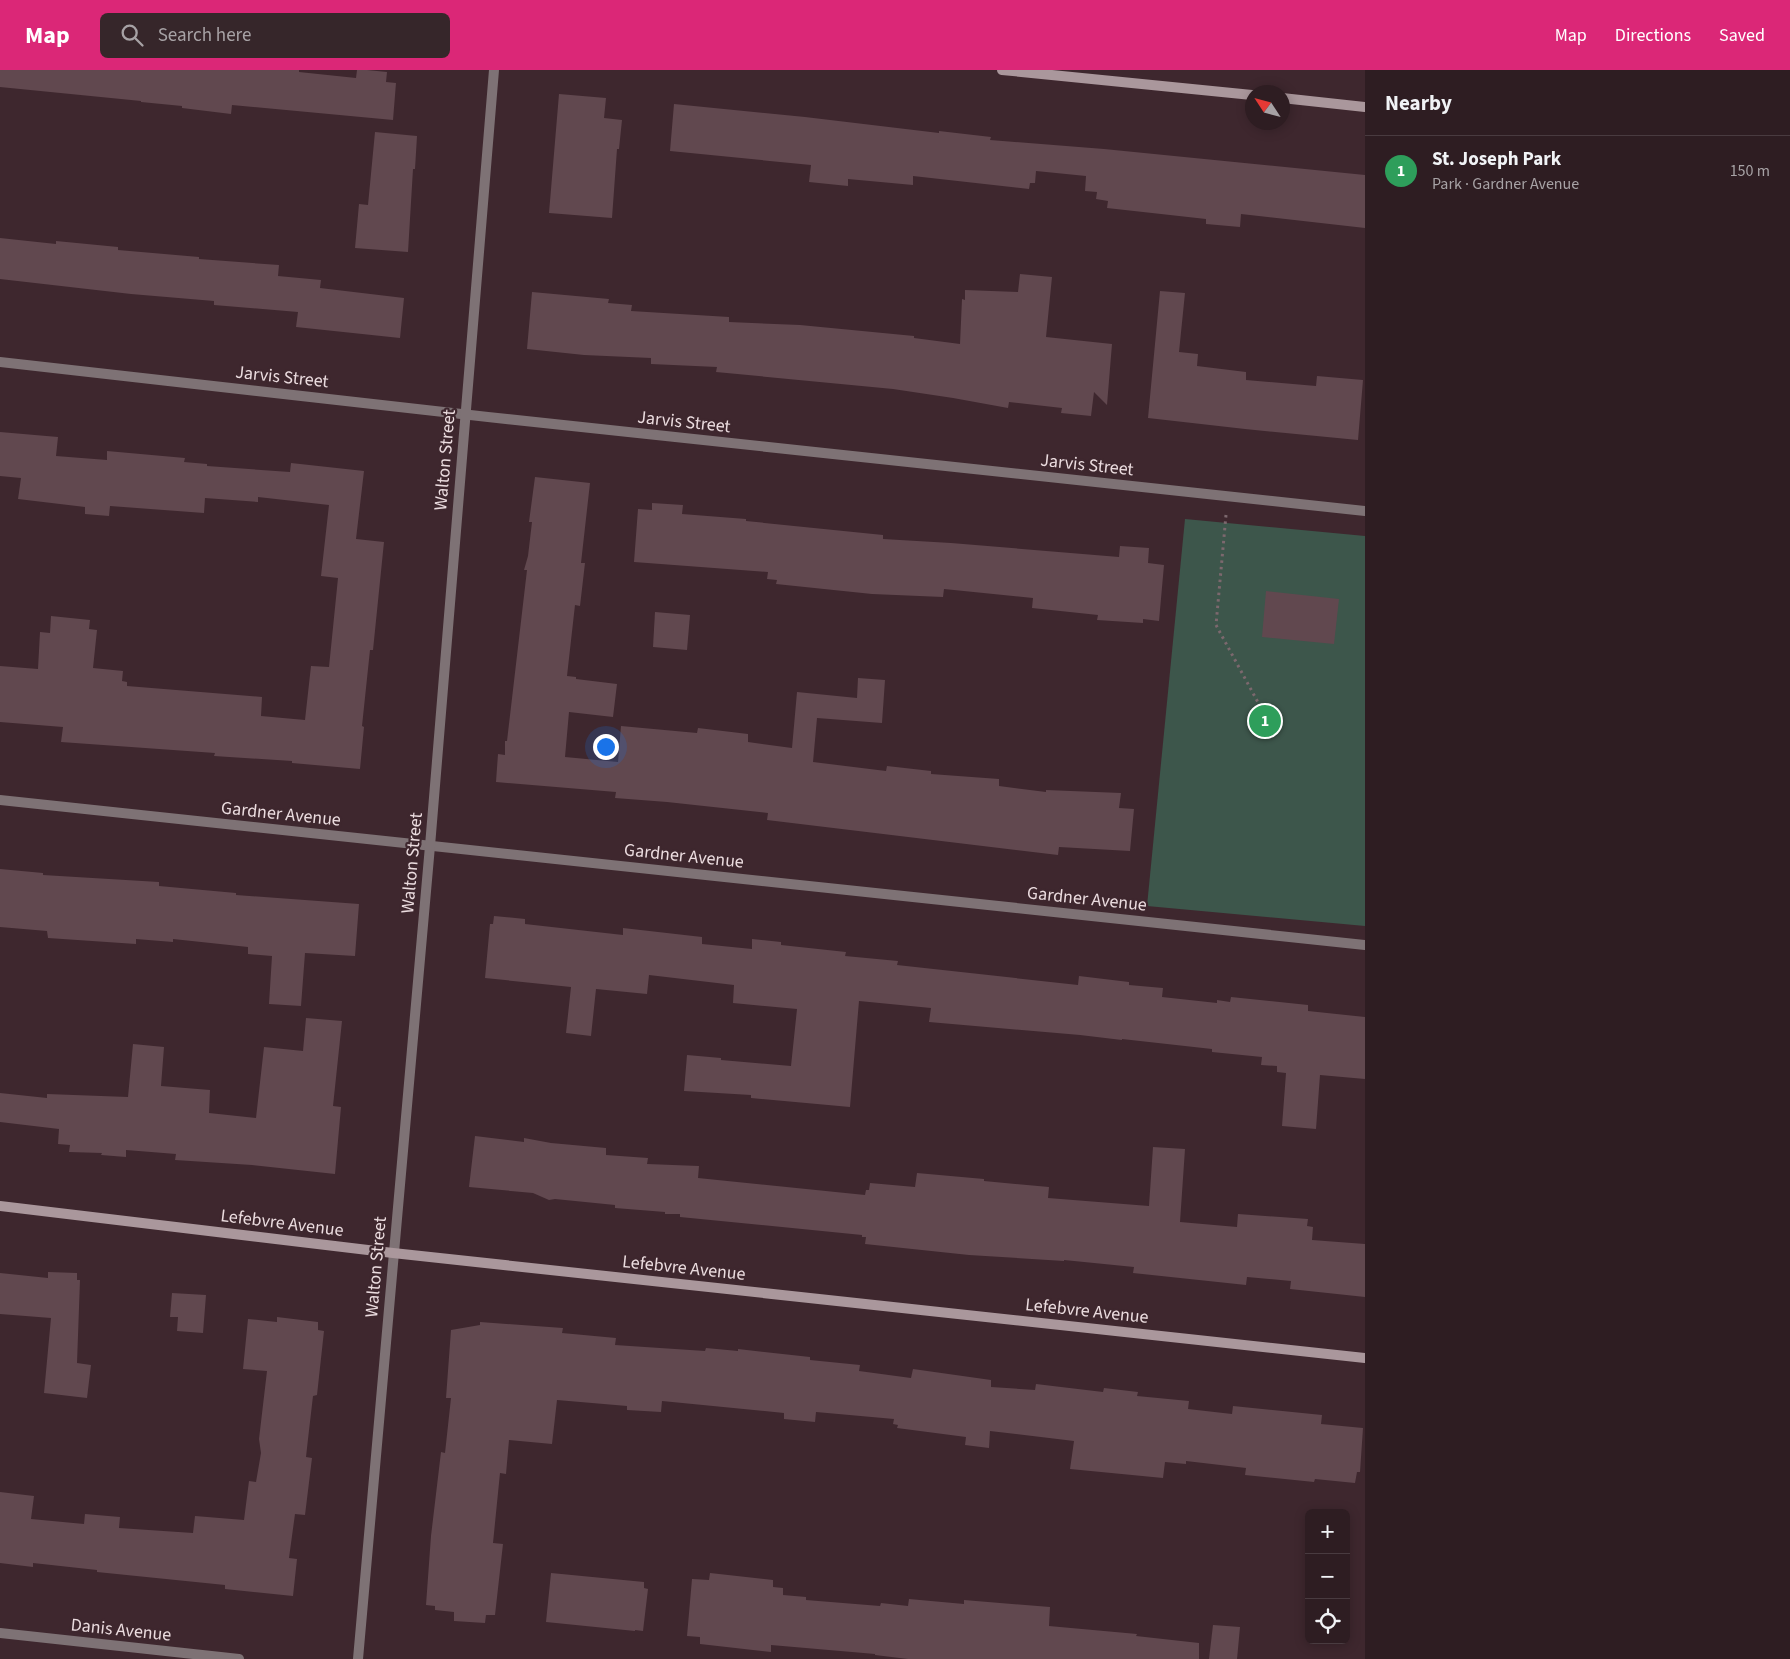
<!DOCTYPE html>
<meta charset="utf-8">
<style>
:root{--surface:#2e1d22;--page:#36262a;--text:#f1f3f6;--muted:#a7a2a5;--line:#493b40;--accent:#db2777}
body{margin:0;font-family:"Source Sans 3",sans-serif;background:var(--page);color:var(--text)}
.controls{position:absolute;right:15px;bottom:15px;display:grid;overflow:hidden;border-radius:8px;box-shadow:0 2px 12px #0003}
.controls button{width:45px;height:45px;display:grid;place-items:center;padding:0;border:0;border-bottom:1px solid var(--line);background:var(--surface);color:var(--text);font:25px sans-serif}
.compass{position:absolute;left:1245px;top:15px;width:45px;height:45px;border-radius:50%;background:var(--surface);box-shadow:0 2px 12px #0003;rotate:306deg}
.you{position:absolute;left:605px;top:676px;width:18px;height:18px;margin:-12px;border:4px solid #fff;border-radius:50%;background:#1a73e8;box-shadow:0 0 0 8px #1a73e833}
.badge{display:grid;place-items:center;width:32px;height:32px;border-radius:50%;background:var(--accent);color:#fff;font-size:16px;font-weight:700}
.pin{position:absolute;translate:-50% -50%;border:2px solid #fff;box-shadow:0 1px 5px #0006}
.list{margin:0;padding:0;list-style:none}
h2{display:flex;justify-content:space-between;align-items:center;height:65px;margin:0;padding:0 20px;font-size:21px}
h2 small{font-size:16px;font-weight:400;color:var(--muted)}
.list li{display:grid;grid-template-columns:32px 1fr auto;gap:15px;align-items:center;box-sizing:border-box;height:70px;padding:0 20px;border-top:1px solid var(--line)}
.list b{display:block;font-size:19px;white-space:nowrap}
.list p{margin:0;font-size:16px;white-space:nowrap;color:var(--muted)}
.list em{font-size:16px;font-style:normal;color:var(--muted)}
.icon{flex:none;width:28px;height:28px;fill:none;stroke:currentColor;stroke-width:2;stroke-linecap:round;stroke-linejoin:round}
.map{position:relative;flex:none;width:1365px;height:1589px;overflow:hidden}
header{display:flex;align-items:center;gap:30px;box-sizing:border-box;height:70px;padding:0 25px;background:var(--accent);color:#fff}
header strong{font-size:24px}
nav{display:flex;gap:28px;margin-inline-start:auto;font-size:18px}
.search{width:350px;height:45px;background:var(--page);display:flex;align-items:center;gap:12px;box-sizing:border-box;padding:0 18px;border-radius:8px;color:var(--muted);font-size:19px}
main{display:flex}
aside{flex:1;background:var(--surface)}
.map>svg:first-child{display:block}
</style>
<header>
<strong>Map</strong>
<div class="search"><svg class="icon" aria-label="search" viewBox="0 0 24 24"><circle cx="10" cy="10" r="6"/><path d="M15 15l6 6"/></svg>Search here</div>
<nav><a>Map</a><a>Directions</a><a>Saved</a></nav>
</header>
<main>
<div class="map">
<svg width="1365" height="1589" viewBox="0 0 1365 1589">
<rect width="100%" height="100%" fill="#3e272e"/>
<path fill="#3d564b" d="M1185,449L1365,466V856L1147,836Z"/>
<g fill="#61484f">
<path d="M0,0H299V2L356,8L357,0H367L387,2L386,12L396,13L393,50L232,35L231,44L182,38V36L141,32V31L0,17Z"/>
<path d="M559,24L606,28L604,48L622,50L619,79H617L612,148L549,143Z"/>
<path d="M674,34L805,47L939,63V61L991,67L990,70L1104,79L1365,105V158L1241,144L1240,157L1206,154V149L1107,138L1108,131L1096,129L1097,122L1085,121L1086,106L1036,101L1035,113H1030L1029,119L913,106V115L848,109V116L809,112L811,95L670,81Z"/>
<path d="M375,62L417,66L415,99H413L408,182L355,178L359,134L368,135Z"/>
<path d="M0,168L56,174V171L118,177V180L199,187V189L279,195L278,206L321,210L320,218L404,228L400,268L296,257L298,242L214,235V231L131,224L0,209Z"/>
<path d="M1020,204L1052,207L1046,267L1112,274L1107,335L1094,322L1091,346L1061,343L1062,338L1009,332L1008,338L953,328L893,319L716,302L717,297L651,294V288L584,285L527,279L532,222L609,229L608,233L632,235L631,241L729,247V252L800,255L914,266V268L960,274L962,229L965,230V220L1018,222Z"/>
<path d="M1160,221L1185,223L1179,282L1198,284L1197,296L1246,302V310L1316,316L1317,306L1363,310L1358,370L1245,359L1148,348Z"/>
<path d="M0,362L58,367L56,386L107,390V381L185,388L184,392L207,394V396L290,402L291,393L364,401L356,469L384,472L373,580H370L362,656L364,657L360,699L292,693V691L214,686L215,683L61,672L63,657L0,652V596L38,599L40,562L50,563L51,546L90,550L89,559L97,560L93,598L123,601L122,611L127,612V616L262,627L261,646L305,650L311,596L329,597L338,508L321,506L329,435L258,427V432L205,428L204,443L110,436L109,446L85,444V437L18,429L21,408L0,406Z"/>
<path d="M535,407L590,413L581,493H585L580,536L575,535L567,606L576,607V609L617,614L613,647L569,642L565,687L618,692L621,656L697,663L698,658L748,664V672L792,678L797,622L857,628L858,608L885,610L882,653L817,648L813,692L886,701L887,696L931,701V704L999,709V716L1046,722V720L1121,723L1119,738L1134,739L1130,781L1059,777L1058,785L767,750L768,743L667,732L615,728L616,722L496,712L498,684L505,685V671H507L527,500H524L528,486L532,452H529Z"/>
<path d="M652,433L683,435L682,444L746,449V451L883,465V469L951,473L1119,487L1120,476L1149,478L1148,493L1164,495L1159,551L1143,549V553L1097,550L1098,545L1032,538L1033,528L944,519L943,527L872,524L776,514L777,510L767,509L768,502L634,492L638,439L652,440Z"/>
<path d="M1266,521L1339,529L1334,574L1262,567Z"/>
<path d="M655,542L690,545L687,580L653,577Z"/>
<path d="M0,799L43,803V805L159,812V816L236,823V825L359,834L355,886L305,883L301,936L269,934L272,886L248,884V877L173,869V872L136,869V874L48,868L47,861L0,857Z"/>
<path d="M494,846L525,849V854L623,865V858L702,867V874L752,879V869L781,872V875L846,882L845,886L898,891L897,895L1078,915L1079,906L1129,912V915L1163,918L1162,927L1217,933V930L1230,932L1231,927L1308,935V941L1365,947V1009L1320,1005L1316,1059L1282,1056L1286,1003L1277,1002V996L1261,995L1262,987L1212,982V979L1122,969V970L1080,965L929,952L931,938L859,931L850,1037L751,1028V1025L684,1021L687,985L721,988V990L791,996L797,939L733,933L734,915L649,905L647,924L596,919L591,966L566,963L571,917L485,908L490,854H493Z"/>
<path d="M306,948L342,951L333,1036L341,1037L335,1104L252,1095L175,1090L176,1084L126,1080V1087L101,1085L102,1083L69,1082L70,1075L58,1074L59,1059L0,1052V1023L47,1028V1024L128,1027L133,974L164,977L161,1016L210,1020L209,1043L256,1048L264,977L303,981Z"/>
<path d="M475,1066L524,1072V1068L551,1073L606,1078V1085L648,1088L647,1094L699,1096L698,1108L865,1125L866,1120H869L870,1113L915,1117L917,1103L984,1109V1111L1049,1117L1048,1128L1149,1136L1153,1077L1185,1079L1180,1152L1237,1157L1238,1144L1308,1149L1307,1156L1313,1157L1312,1170L1365,1174V1227L1290,1219L1291,1211L1247,1207L1246,1215L1133,1203L1134,1197L1064,1190V1191L969,1185L865,1174L866,1167H862V1165L680,1147V1144H665V1142L615,1138V1135L555,1129L549,1130L533,1123L469,1117Z"/>
<path d="M48,1202L77,1203V1210H80L77,1293L91,1295L87,1328L44,1323L51,1248L0,1244V1203L48,1208Z"/>
<path d="M172,1223L206,1225L203,1263L177,1261L178,1247H170Z"/>
<path d="M277,1247L318,1252V1260L324,1261L317,1325L313,1326L308,1369L306,1387L312,1388L305,1445L295,1444L289,1488L297,1489L293,1526L225,1519V1515L97,1502V1500L33,1493V1497L0,1493V1422L34,1426L31,1449L84,1454L85,1444L120,1447L119,1458L193,1463L195,1446L244,1450L249,1411L256,1412L261,1383L259,1369L267,1301L243,1299L248,1249L277,1252Z"/>
<path d="M480,1252L563,1258L562,1263L616,1268L615,1275L705,1281L706,1278L738,1281V1279L810,1287V1290L860,1295L859,1301L911,1308L913,1299L991,1310V1317L1035,1320L1036,1314L1103,1322L1104,1318L1138,1322L1137,1326L1189,1331L1188,1339L1232,1344L1233,1336L1322,1345L1321,1354L1363,1358L1360,1402H1357L1355,1413L1315,1409L1314,1412L1245,1405L1246,1398L1186,1391V1394L1165,1392L1163,1408L1070,1399L1074,1371L990,1361L989,1378L965,1375L966,1367L897,1358L898,1355L893,1354L894,1349L816,1342L815,1352L784,1349V1343L662,1331L661,1342L627,1340V1336L557,1330L552,1374L509,1370L506,1404L500,1403L493,1473L503,1474L495,1545H486L485,1553L454,1551V1542L435,1540V1536L426,1535L431,1466L441,1382L445,1383L451,1328H446L451,1260L480,1255Z"/>
<path d="M551,1503L644,1512V1518L648,1519L643,1561L635,1560V1561L546,1552Z"/>
<path d="M710,1503L773,1510V1517L783,1518V1525L806,1527V1530L880,1536L881,1533L908,1536L909,1529L964,1534V1530L1050,1537L1049,1556L1137,1564L1136,1566L1199,1573V1589H908L875,1585V1584L771,1575V1582L700,1574V1567L687,1566L692,1509L709,1510Z"/>
<path d="M1213,1555L1240,1557L1237,1589H1209Z"/>
</g>
<g fill="none" stroke-linecap="round" stroke-linejoin="round">
<path stroke="#7c686e" stroke-width="3" stroke-dasharray="2.5 4" stroke-linecap="butt" d="M1226,445L1216,555L1273,660"/>
<g stroke="#7e7275" stroke-width="10">
<path d="M0,292L488,347L1365,441"/>
<path d="M0,730L1365,875"/>
<path d="M0,1563L239,1589"/>
<path d="M358,1589L430,776L494,0"/>
</g>
<g stroke="#aa979c" stroke-width="10">
<path d="M1002,0L1252,25"/>
<path d="M1282,28L1365,37"/>
<path d="M0,1136L393,1183L1365,1288"/>
</g>
</g>
<g text-anchor="middle" dominant-baseline="central" stroke-width="4.5" stroke-linejoin="round" paint-order="stroke">
<g font-size="18" fill="#ebdcdf" stroke="#3e272e">
<text transform="translate(282 307) rotate(6)">Jarvis Street</text>
<text transform="translate(684 352) rotate(6)">Jarvis Street</text>
<text transform="translate(445 390) rotate(-85)">Walton Street</text>
<text transform="translate(1087 395) rotate(6)">Jarvis Street</text>
<text transform="translate(281 744) rotate(6)">Gardner Avenue</text>
<text transform="translate(684 786) rotate(6)">Gardner Avenue</text>
<text transform="translate(412 793) rotate(-85)">Walton Street</text>
<text transform="translate(1087 829) rotate(6)">Gardner Avenue</text>
<text transform="translate(282 1153) rotate(7)">Lefebvre Avenue</text>
<text transform="translate(376 1197) rotate(-85)">Walton Street</text>
<text transform="translate(684 1198) rotate(6)">Lefebvre Avenue</text>
<text transform="translate(1087 1241) rotate(6)">Lefebvre Avenue</text>
<text transform="translate(121 1560) rotate(6)">Danis Avenue</text>
</g>
</g>
</svg>
<div class="controls">
<button>+</button>
<button>−</button>
<button><svg class="icon" aria-label="locate" viewBox="0 0 24 24"><circle cx="12" cy="12" r="6"/><path d="M12 2v4M12 18v4M2 12h4M18 12h4"/></svg></button>
</div>
<svg class="compass" viewBox="-18 -18 36 36"><path d="M0-13l5 13h-10z" fill="#e53935"/><path d="M0 13l5-13h-10z" fill="#a7a2a5"/></svg>
<div class="you"></div>
<div class="pin badge" style="left:1265px;top:651px;background:#2e9e5b">1</div>
</div>
<aside>
<h2>Nearby<small></small></h2>
<ul class="list">
<li><span class="badge" style="background:#2e9e5b">1</span><div><b>St. Joseph Park</b><p>Park · Gardner Avenue</p></div><em>150 m</em></li>
</ul>
</aside>
</main>
